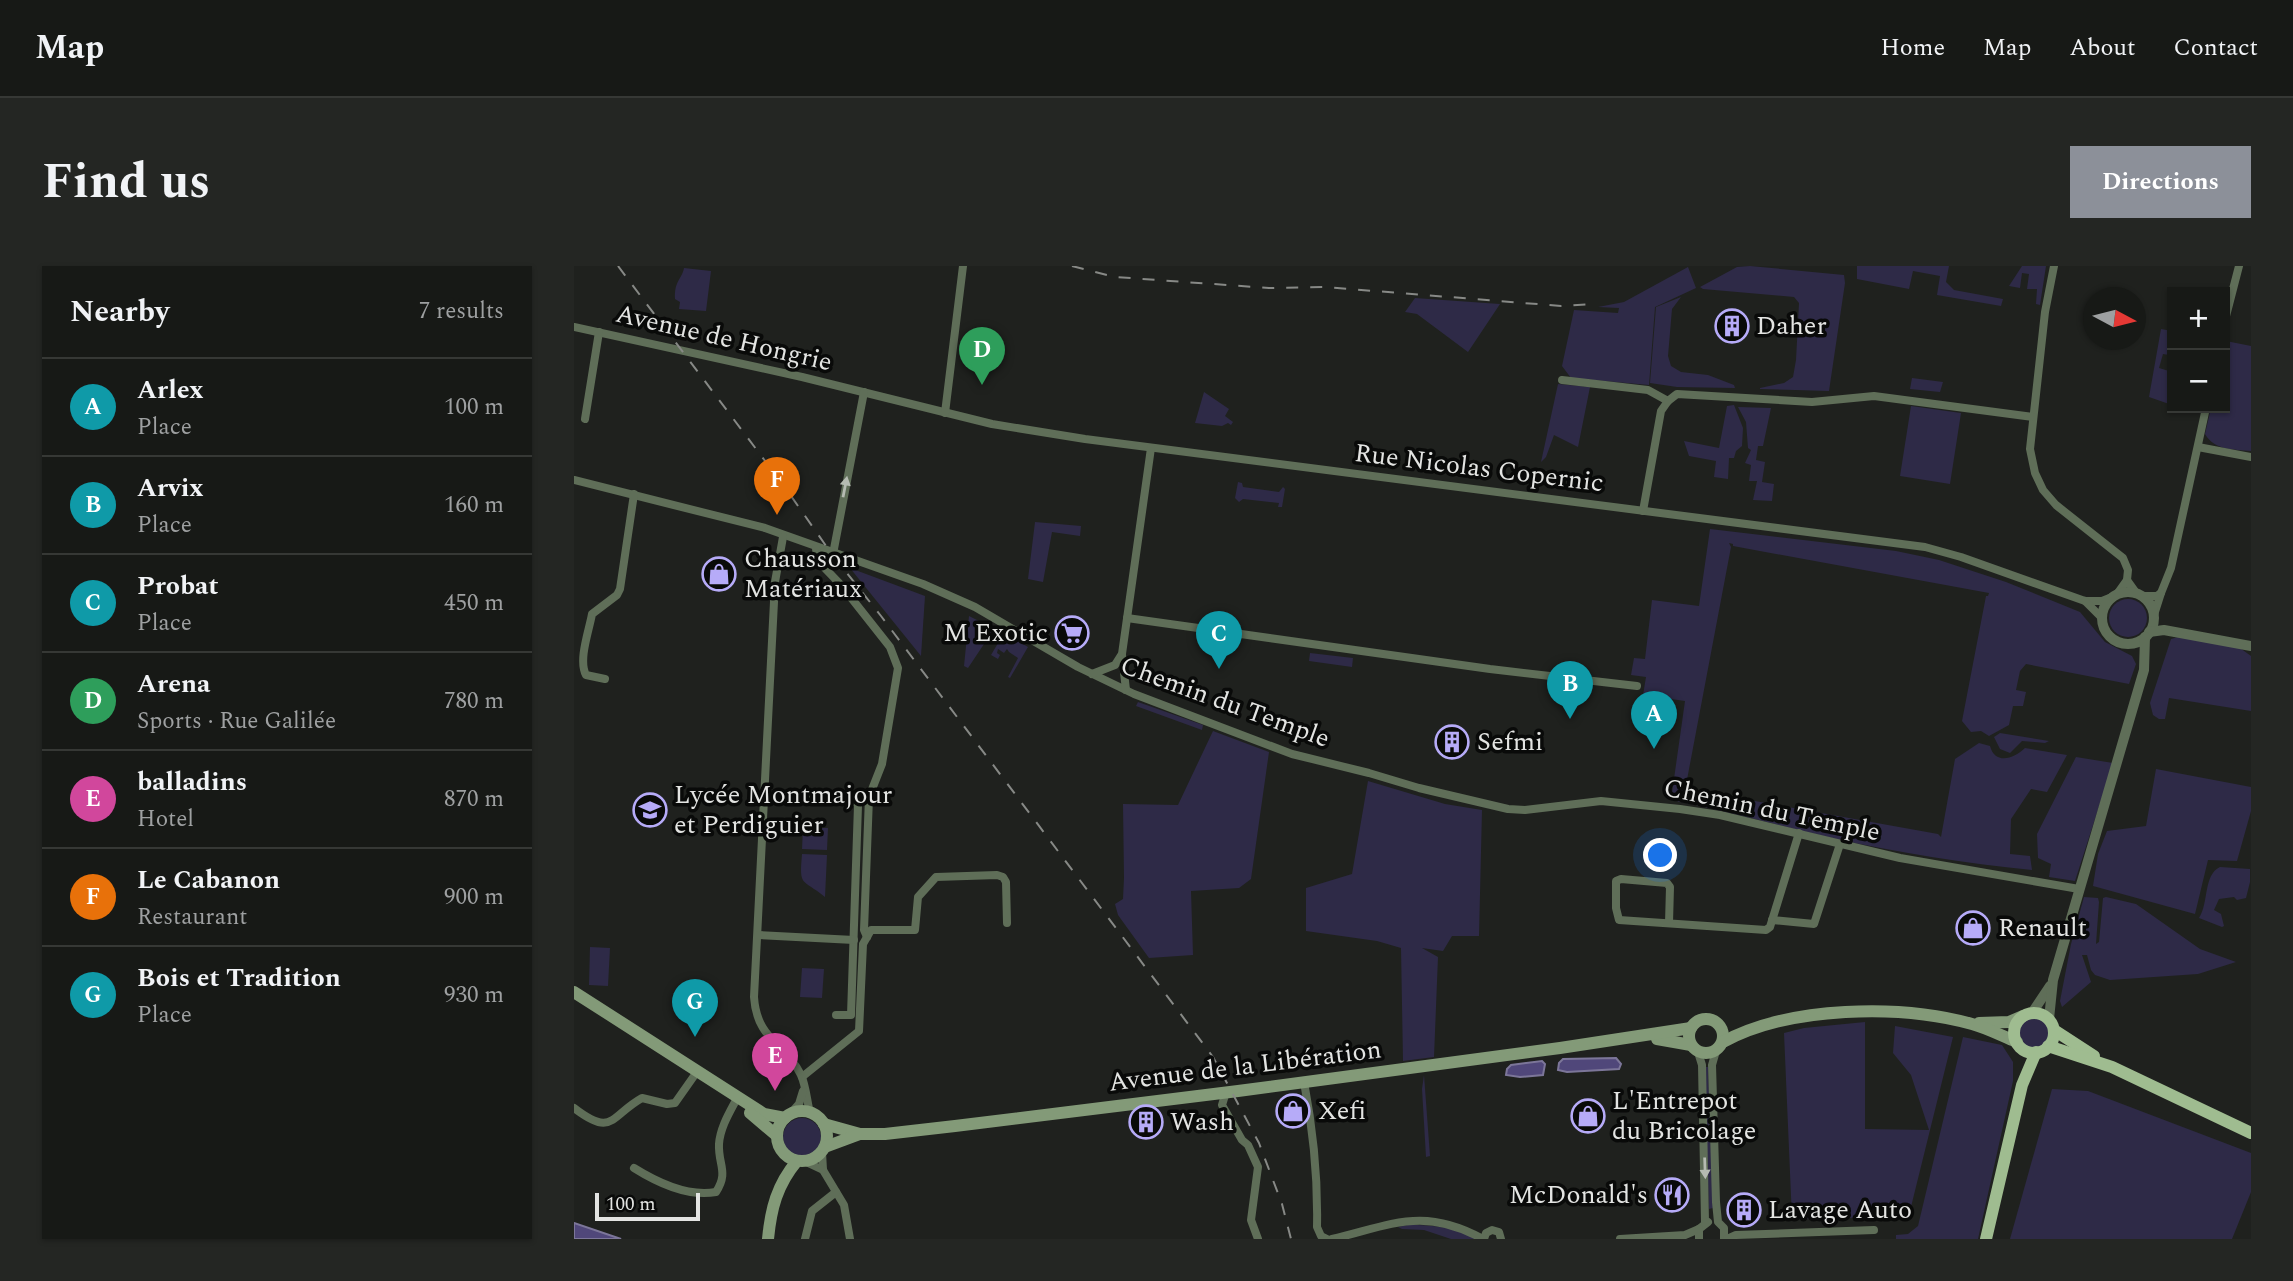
<!DOCTYPE html>
<meta charset="utf-8">
<style>
:root{--surface:#171916;--page:#242623;--text:#f1f3f6;--muted:#9ea0a1;--line:#363835;--accent:#8c9099}
body{margin:0;font-family:Spectral,serif;background:var(--page);color:var(--text)}
.controls{position:absolute;right:21px;top:21px;display:grid;overflow:hidden;border-radius:0px;box-shadow:0 2px 5px #0004}
.controls button{width:63px;height:63px;display:grid;place-items:center;padding:0;border:0;border-bottom:2px solid var(--line);background:var(--surface);color:var(--text);font:35px sans-serif}
.compass{position:absolute;left:1509px;top:21px;width:63px;height:63px;border-radius:50%;background:var(--surface);box-shadow:0 2px 5px #0004;rotate:97deg}
.scale{position:absolute;left:21px;bottom:18px;width:105px;box-sizing:border-box;padding-left:7px;border:4px solid #e3e4e2;border-top:0;font-size:19px;line-height:24px;white-space:nowrap;color:#e3e4e2;-webkit-text-stroke:5px #090a09;paint-order:stroke}
.you{position:absolute;left:1087px;top:590px;width:24px;height:24px;margin:-18px;border:5px solid #fff;border-radius:50%;background:#1a73e8;box-shadow:0 0 0 10px #1a73e833}
.badge{display:grid;place-items:center;width:46px;height:46px;border-radius:50%;background:var(--accent);color:#fff;font-size:23px;font-weight:700}
.pin{position:absolute;translate:-50% -58px;filter:drop-shadow(0 2px 4px #0008)}
.pin::after{content:'';position:absolute;top:37px;width:24px;height:21px;background:inherit;clip-path:polygon(0 0,100% 0,50% 100%)}
.list{margin:0;padding:0;list-style:none}
h2{display:flex;justify-content:space-between;align-items:center;height:91px;margin:0;padding:0 28px;font-size:30px}
h2 small{font-size:23px;font-weight:400;color:var(--muted)}
.list li{display:grid;grid-template-columns:46px 1fr auto;gap:21px;align-items:center;box-sizing:border-box;height:98px;padding:0 28px;border-top:2px solid var(--line)}
.list b{display:block;font-size:26px;white-space:nowrap}
.list p{margin:0;font-size:23px;white-space:nowrap;color:var(--muted)}
.list em{font-size:23px;font-style:normal;color:var(--muted)}
.map{position:relative;flex:none;width:1677px;height:973px;overflow:hidden;border-radius:0px}
header{display:flex;align-items:center;gap:42px;box-sizing:border-box;height:98px;padding:0 35px;background:var(--surface);border-bottom:2px solid var(--line)}
header strong{font-size:33px}
nav{display:flex;gap:38px;margin-inline-start:auto;font-size:24px}
.intro{display:flex;align-items:center;justify-content:space-between;box-sizing:border-box;height:168px;padding:0 42px}
h1{margin:0;font-size:49px}
.button{padding:18px 32px;border-radius:0px;background:var(--accent);color:#fff;font-size:24px;font-weight:700}
main{display:flex;gap:42px;padding:0 42px}
aside{flex:1;background:var(--surface);border-radius:0px;box-shadow:0 2px 5px #0004}
.map>svg:first-child{display:block}
</style>
<header>
<strong>Map</strong>
<nav><a>Home</a><a>Map</a><a>About</a><a>Contact</a></nav>
</header>
<div class="intro"><h1>Find us</h1><a class="button">Directions</a></div>
<main>
<aside>
<h2>Nearby<small>7 results</small></h2>
<ul class="list">
<li><span class="badge" style="background:#0f9aa8">A</span><div><b>Arlex</b><p>Place</p></div><em>100 m</em></li>
<li><span class="badge" style="background:#0f9aa8">B</span><div><b>Arvix</b><p>Place</p></div><em>160 m</em></li>
<li><span class="badge" style="background:#0f9aa8">C</span><div><b>Probat</b><p>Place</p></div><em>450 m</em></li>
<li><span class="badge" style="background:#2e9e5b">D</span><div><b>Arena</b><p>Sports · Rue Galilée</p></div><em>780 m</em></li>
<li><span class="badge" style="background:#d1479c">E</span><div><b>balladins</b><p>Hotel</p></div><em>870 m</em></li>
<li><span class="badge" style="background:#e8710a">F</span><div><b>Le Cabanon</b><p>Restaurant</p></div><em>900 m</em></li>
<li><span class="badge" style="background:#0f9aa8">G</span><div><b>Bois et Tradition</b><p>Place</p></div><em>930 m</em></li>
</ul>
</aside>
<div class="map">
<svg width="1677" height="973" viewBox="0 0 1677 973">
<rect width="100%" height="100%" fill="#1f211e"/>
<g fill="#2e2a47">
<path d="M1176,0L1270,9L1271,17L1255,125L1186,123V122L1210,117L1219,111L1222,94L1225,37L1220,31L1129,23L1126,21L1163,1Z"/>
<path d="M1283,0H1375L1372,16L1380,24L1429,33L1427,40L1363,29L1366,10L1339,5L1335,23L1283,13Z"/>
<path d="M1448,0H1472L1466,39L1462,38L1463,23H1453L1455,8L1448,7L1446,22L1435,20Z"/>
<path d="M1114,1L1122,22L1081,41L1075,119L997,112L988,100L1000,44L1044,47L1045,42L1024,41L1050,36Z"/>
<path d="M110,2L137,5L132,45L105,43L106,36L101,33C100,15 108,13 110,2Z"/>
<path d="M1107,31L1098,43L1094,90L1097,100L1107,106L1134,109L1160,119L1161,122L1103,121L1076,117L1082,41Z"/>
<path d="M841,32L926,38L894,86L843,48L831,46Z"/>
<path d="M1587,63L1598,65V101L1594,100L1595,89L1589,88L1585,102L1595,105L1594,110L1598,111V139L1575,131Z"/>
<path d="M1652,75L1677,80V185C1659,183 1641,185 1631,168L1637,142H1651Z"/>
<path d="M1338,112L1369,116L1366,126L1336,123Z"/>
<path d="M984,118L1016,121L1004,181L980,169L972,191L967,196Z"/>
<path d="M630,126L655,143L651,150L659,156L657,159L654,157L648,160L621,157Z"/>
<path d="M1160,139L1169,162L1168,180L1162,185L1160,192H1155L1154,213L1140,211L1142,195L1115,190L1110,175L1145,182L1153,140Z"/>
<path d="M1337,140L1387,147L1376,218L1326,210Z"/>
<path d="M1164,141L1197,142L1189,180H1184L1182,194L1191,196L1188,216L1200,218L1198,235L1179,234L1183,215H1175L1177,199L1171,197L1177,184L1174,182L1172,156Z"/>
<path d="M664,216L668,217L669,221L705,226L709,221L711,223L708,241H704L705,237L669,233L665,236L661,232Z"/>
<path d="M461,256L507,260L506,270L478,266L469,316L454,313Z"/>
<path d="M1136,263L1322,285L1365,294L1432,316L1506,346L1531,376L1558,390L1562,398L1555,418L1452,398L1446,405L1442,424L1452,426L1449,440H1439L1435,459L1415,470L1407,465L1397,466L1388,455L1412,330H1414L1415,327L1159,280V278L1155,277L1157,281L1112,519H1109L1108,522L1364,568L1367,571L1381,493L1405,477L1416,480C1421,499 1440,493 1451,482L1493,489L1473,526L1457,523L1437,553L1436,588L1456,590L1458,604C1390,597 1325,587 1258,572C1204,560 1151,544 1097,534L1111,435L1069,429L1072,411L1057,409L1060,392L1071,393L1078,334L1125,340Z"/>
<path d="M276,302L351,330L347,390Z"/>
<circle cx="1554" cy="352" r="19"/>
<path d="M395,350L423,364L416,373L414,372L394,402L390,400Z"/>
<path d="M430,367L454,381L436,412L434,411L444,392L435,386L433,383L430,387L424,383L423,387L426,389L424,393L417,389Z"/>
<path d="M1604,371L1666,382L1677,390V445L1595,432L1591,453H1585L1579,449L1576,437L1597,373Z"/>
<path d="M736,387L779,392L778,401L735,395Z"/>
<path d="M564,436L629,459L628,464L562,440Z"/>
<path d="M639,465L695,486L677,613L665,622L617,625L619,689L575,692L544,649L541,638L549,633L550,612L549,538L604,539Z"/>
<path d="M1426,467L1475,475L1471,477L1448,475L1436,487L1426,483L1420,471Z"/>
<path d="M1502,491L1539,497L1501,615L1475,611L1477,598L1464,592L1463,568Z"/>
<path d="M1582,503L1677,521V545L1663,595L1634,594L1621,648L1519,620L1524,588L1533,565L1572,560Z"/>
<path d="M794,515L871,538L908,544L905,670H878L869,685L848,682L864,691L860,791L829,795L827,682L803,675L732,665V622L778,608Z"/>
<path d="M229,562H254L253,584L228,583Z"/>
<path d="M228,588L253,589L251,631C228,612 225,622 228,588Z"/>
<path d="M1646,601L1676,603V616L1672,632L1663,634L1660,631L1645,633L1640,644L1647,648L1650,660L1648,661L1625,652C1635,637 1629,609 1646,601Z"/>
<path d="M1510,631L1524,632L1525,636L1522,678L1525,676L1529,632L1532,631L1562,638L1626,683L1662,696L1624,708L1536,714L1521,709L1517,704L1513,689H1508L1517,716L1488,741L1486,735L1497,678Z"/>
<path d="M16,681L36,682L34,720L15,719Z"/>
<path d="M228,702L250,703L248,732L226,731Z"/>
<circle cx="1460" cy="767" r="15"/>
<path d="M1291,756V863L1355,864L1337,809L1319,787L1321,760L1379,771L1334,953L1321,951L1218,953L1210,767L1230,762Z"/>
<path d="M1389,771L1428,779L1439,796V815L1404,973H1322V969L1334,968L1344,960Z"/>
<path d="M1130,801H1134L1139,942L1135,943Z"/>
<path d="M850,809L856,890L852,891L848,823Z"/>
<path d="M1478,823L1514,825L1677,887V926L1658,973H1436Z"/>
<circle cx="228" cy="871" r="19"/>
<path d="M834,959C858,959 882,961 903,973H877L850,964L828,963L824,961Z"/>
</g>
<g fill="#50477a" stroke="#7c7699" stroke-width="2">
<path d="M1042,792L1047,798L1045,803L993,806L984,804L985,797L989,793Z"/>
<path d="M968,795L971,798L969,809L946,811L932,809L933,803L937,799Z"/>
<path d="M0,957L47,973H0Z"/>
</g>
<g fill="none" stroke-linecap="round" stroke-linejoin="round">
<g stroke="#5f6e58" stroke-width="8">
<path d="M1480,0L1471,46L1456,183L1461,207L1469,224L1482,239L1549,292L1554,304L1553,314"/>
<path d="M1651,54L1665,0"/>
<path d="M0,61L228,111L418,158L511,173L1351,281L1387,291L1511,335H1528L1538,331"/>
<path d="M988,114L1074,124L1094,135"/>
<path d="M371,147L389,0"/>
<path d="M11,153L25,66"/>
<path d="M1624,181L1677,191"/>
<path d="M0,214L191,262L349,318L401,341L504,401L560,428L718,488L795,507L845,522L934,543L951,544L1027,535L1106,543L1146,549L1326,592L1505,623"/>
<path d="M1069,245L1087,145L1094,135L1103,128L1238,136L1300,130L1459,151"/>
<path d="M209,271L201,316L180,731C183,775 211,776 227,809C232,820 233,835 236,847"/>
<path d="M242,282L243,294L267,319L316,381L324,402L308,498L295,531L290,664L293,671"/>
<path d="M259,288L290,126"/>
<path d="M1587,327L1597,302L1632,142"/>
<path d="M1543,328L1553,314L1563,328"/>
<path d="M1567,330H1583L1587,327L1579,352"/>
<path d="M1511,335L1528,352"/>
<path d="M553,352L916,403L1063,420"/>
<path d="M548,389L552,424"/>
<path d="M518,408L541,399L548,388L577,182"/>
<path d="M31,413L12,409C4,394 15,365 18,348L43,329L46,323L60,228"/>
<path d="M189,529L280,535L284,539L277,749H262"/>
<path d="M1198,654L1240,658L1266,578"/>
<path d="M1095,657L1096,621L1093,617L1047,613L1042,615V642L1045,654L1192,664L1196,661L1225,567"/>
<path d="M184,669L280,674"/>
<path d="M1142,785L1138,799L1142,936L1144,956L1150,962V973"/>
<path d="M1124,786L1128,799L1131,956"/>
<path d="M228,811L285,765L289,678L297,664H341L344,631L362,611L423,609L429,611L432,616L433,657"/>
<path d="M730,816C739,863 744,913 743,961L747,970L753,973"/>
<path d="M652,826L648,839L668,874L674,879L684,901L677,954L684,973"/>
<path d="M0,842C39,872 36,850 68,832L93,838L101,837L120,810"/>
<path d="M217,847L225,838L229,825"/>
<path d="M248,886L249,904L270,939L276,973"/>
<path d="M232,896L249,904"/>
<path d="M60,902C84,917 115,931 142,926C155,906 144,899 145,878C146,863 154,849 161,836"/>
<path d="M231,973L238,945L262,926"/>
<path d="M758,973C818,959 849,940 909,973"/>
<path d="M910,973L912,967L918,964L925,966L927,973"/>
<path d="M1046,973L1111,969L1125,963L1134,956"/>
<path d="M1125,973V963"/>
<path d="M1153,973L1162,969L1300,964"/>
</g>
<g stroke="#5f6e58" stroke-width="10">
<circle cx="1554" cy="352" r="26"/>
<path d="M1575,366L1590,364L1677,380"/>
<path d="M1458,747L1476,720"/>
<path d="M1475,753L1479,714L1570,404L1571,371"/>
</g>
<g stroke="#839a78" stroke-width="12">
<path d="M0,726L190,848L211,852"/>
<circle cx="1132" cy="770" r="17"/>
<path d="M1405,757L1435,756L1449,750"/>
<path d="M1083,773L1117,779"/>
<path d="M1149,776C1215,740 1326,738 1398,758C1413,762 1428,770 1443,776"/>
<circle cx="228" cy="870" r="25"/>
<path d="M176,847L202,869"/>
<path d="M250,858L286,868"/>
<path d="M251,881L286,868H311L381,860L664,825L986,782L1117,762"/>
<path d="M194,973C197,942 203,919 223,895"/>
</g>
<g stroke="#9fbc90" stroke-width="12">
<circle cx="1460" cy="767" r="20"/>
<path d="M1480,764L1520,790"/>
<path d="M1474,780L1538,801L1677,867"/>
<path d="M1412,973L1448,819L1462,786"/>
</g>
<g stroke="#878986" stroke-width="2" stroke-dasharray="12 12" stroke-linecap="butt">
<path d="M44,0L210,220L257,287L307,350L639,791L685,877L708,938L717,973"/>
<path d="M498,0L541,11L695,22L751,21L987,40L1021,38"/>
</g>
</g>
<defs><path id="oneway-solid" d="M-6-.8H1V-3.2L6.5 0L1 3.2V.8H-6Z" transform="scale(1.75)"/></defs>
<g fill="#b5bbb2">
<use href="#oneway-solid" transform="translate(271 221) rotate(-79)"/>
<use href="#oneway-solid" transform="translate(1131 902) rotate(88)"/>
</g>
<defs>
<symbol id="building-ring" viewBox="-11 -11 22 22"><circle r="9.5" fill="#090a09" stroke="#b6abf8" stroke-width="1.5"/><path d="M-4-6H4V6H1V3H-1V6H-4ZM-2.5-4.3h1.7v1.8h-1.7ZM.8-4.3h1.7v1.8H.8ZM-2.5-1h1.7V.8h-1.7ZM.8-1h1.7V.8H.8Z" fill="#b6abf8"/></symbol>
<symbol id="shop-ring" viewBox="-11 -11 22 22"><circle r="9.5" fill="#090a09" stroke="#b6abf8" stroke-width="1.5"/><path d="M-5-2.5h2.3a2.7 3.5 0 0 1 5.4 0H5L5.5 6h-11ZM-1.5-2.5h3a1.5 2.3 0 0 0-3 0Z" fill="#b6abf8"/></symbol>
<symbol id="supermarket-ring" viewBox="-11 -11 22 22"><circle r="9.5" fill="#090a09" stroke="#b6abf8" stroke-width="1.5"/><path d="M-6-5.5h2.5l.6 2H6L4.5 2H-2.5L-4.4-4H-6ZM-1.5 3.2a1.3 1.3 0 1 0 .1 0ZM3 3.2a1.3 1.3 0 1 0 .1 0Z" fill="#b6abf8"/></symbol>
<symbol id="university-ring" viewBox="-11 -11 22 22"><circle r="9.5" fill="#090a09" stroke="#b6abf8" stroke-width="1.5"/><path d="M0-5L7-2L0 1L-7-2ZM-4 1L0 2.5L4 1V4Q0 6-4 4Z" fill="#b6abf8"/></symbol>
<symbol id="restaurant-ring" viewBox="-11 -11 22 22"><circle r="9.5" fill="#090a09" stroke="#b6abf8" stroke-width="1.5"/><path d="M-5-6h1v4h1v-4h1v4h1v-4h1v5L-1.5 .5V6h-2V.5L-5-1ZM5-6V6H3V1.5H1.5Q1.5-4 5-6Z" fill="#b6abf8"/></symbol>
</defs>
<g fill-rule="evenodd">
<use href="#building-ring" x="1139" y="41" width="38" height="38"/>
<use href="#shop-ring" x="126" y="289" width="38" height="38"/>
<use href="#supermarket-ring" x="479" y="348" width="38" height="38"/>
<use href="#building-ring" x="859" y="457" width="38" height="38"/>
<use href="#university-ring" x="57" y="525" width="38" height="38"/>
<use href="#shop-ring" x="1380" y="643" width="38" height="38"/>
<use href="#shop-ring" x="700" y="826" width="38" height="38"/>
<use href="#shop-ring" x="995" y="831" width="38" height="38"/>
<use href="#building-ring" x="553" y="837" width="38" height="38"/>
<use href="#restaurant-ring" x="1079" y="910" width="38" height="38"/>
<use href="#building-ring" x="1151" y="925" width="38" height="38"/>
</g>
<g text-anchor="middle" dominant-baseline="central" stroke-width="7" stroke-linejoin="round" paint-order="stroke">
<g font-size="26" fill="#e3e4e2" stroke="#090a09" text-anchor="start">
<text x="1182" y="60">Daher</text>
<text x="170" y="293">Chausson<tspan x="170" dy="30">Matériaux</tspan></text>
<text x="474" y="367" text-anchor="end">M Exotic</text>
<text x="903" y="476">Sefmi</text>
<text x="100" y="529">Lycée Montmajour<tspan x="100" dy="30">et Perdiguier</tspan></text>
<text x="1424" y="662">Renault</text>
<text x="1038" y="835">L'Entrepot<tspan x="1038" dy="30">du Bricolage</tspan></text>
<text x="744" y="845">Xefi</text>
<text x="596" y="856">Wash</text>
<text x="1074" y="929" text-anchor="end">McDonald's</text>
<text x="1194" y="944">Lavage Auto</text>
</g>
<g font-size="26" fill="#e3e4e2" stroke="#090a09">
<text transform="translate(150 72) rotate(13)">Avenue de Hongrie</text>
<text transform="translate(905 202) rotate(7)">Rue Nicolas Copernic</text>
<text transform="translate(651 436) rotate(20)">Chemin du Temple</text>
<text transform="translate(1198 544) rotate(12)">Chemin du Temple</text>
<text transform="translate(671 800) rotate(-7)">Avenue de la Libération</text>
</g>
</g>
</svg>
<div class="controls">
<button>+</button>
<button>−</button>
</div>
<svg class="compass" viewBox="-18 -18 36 36"><path d="M0-13l5 13h-10z" fill="#e53935"/><path d="M0 13l5-13h-10z" fill="#9ea0a1"/></svg>
<div class="scale">100 m</div>
<div class="you"></div>
<div class="pin badge" style="left:1080px;top:483px;background:#0f9aa8">A</div>
<div class="pin badge" style="left:996px;top:453px;background:#0f9aa8">B</div>
<div class="pin badge" style="left:645px;top:403px;background:#0f9aa8">C</div>
<div class="pin badge" style="left:408px;top:119px;background:#2e9e5b">D</div>
<div class="pin badge" style="left:201px;top:825px;background:#d1479c">E</div>
<div class="pin badge" style="left:203px;top:249px;background:#e8710a">F</div>
<div class="pin badge" style="left:121px;top:771px;background:#0f9aa8">G</div>
</div>
</main>
